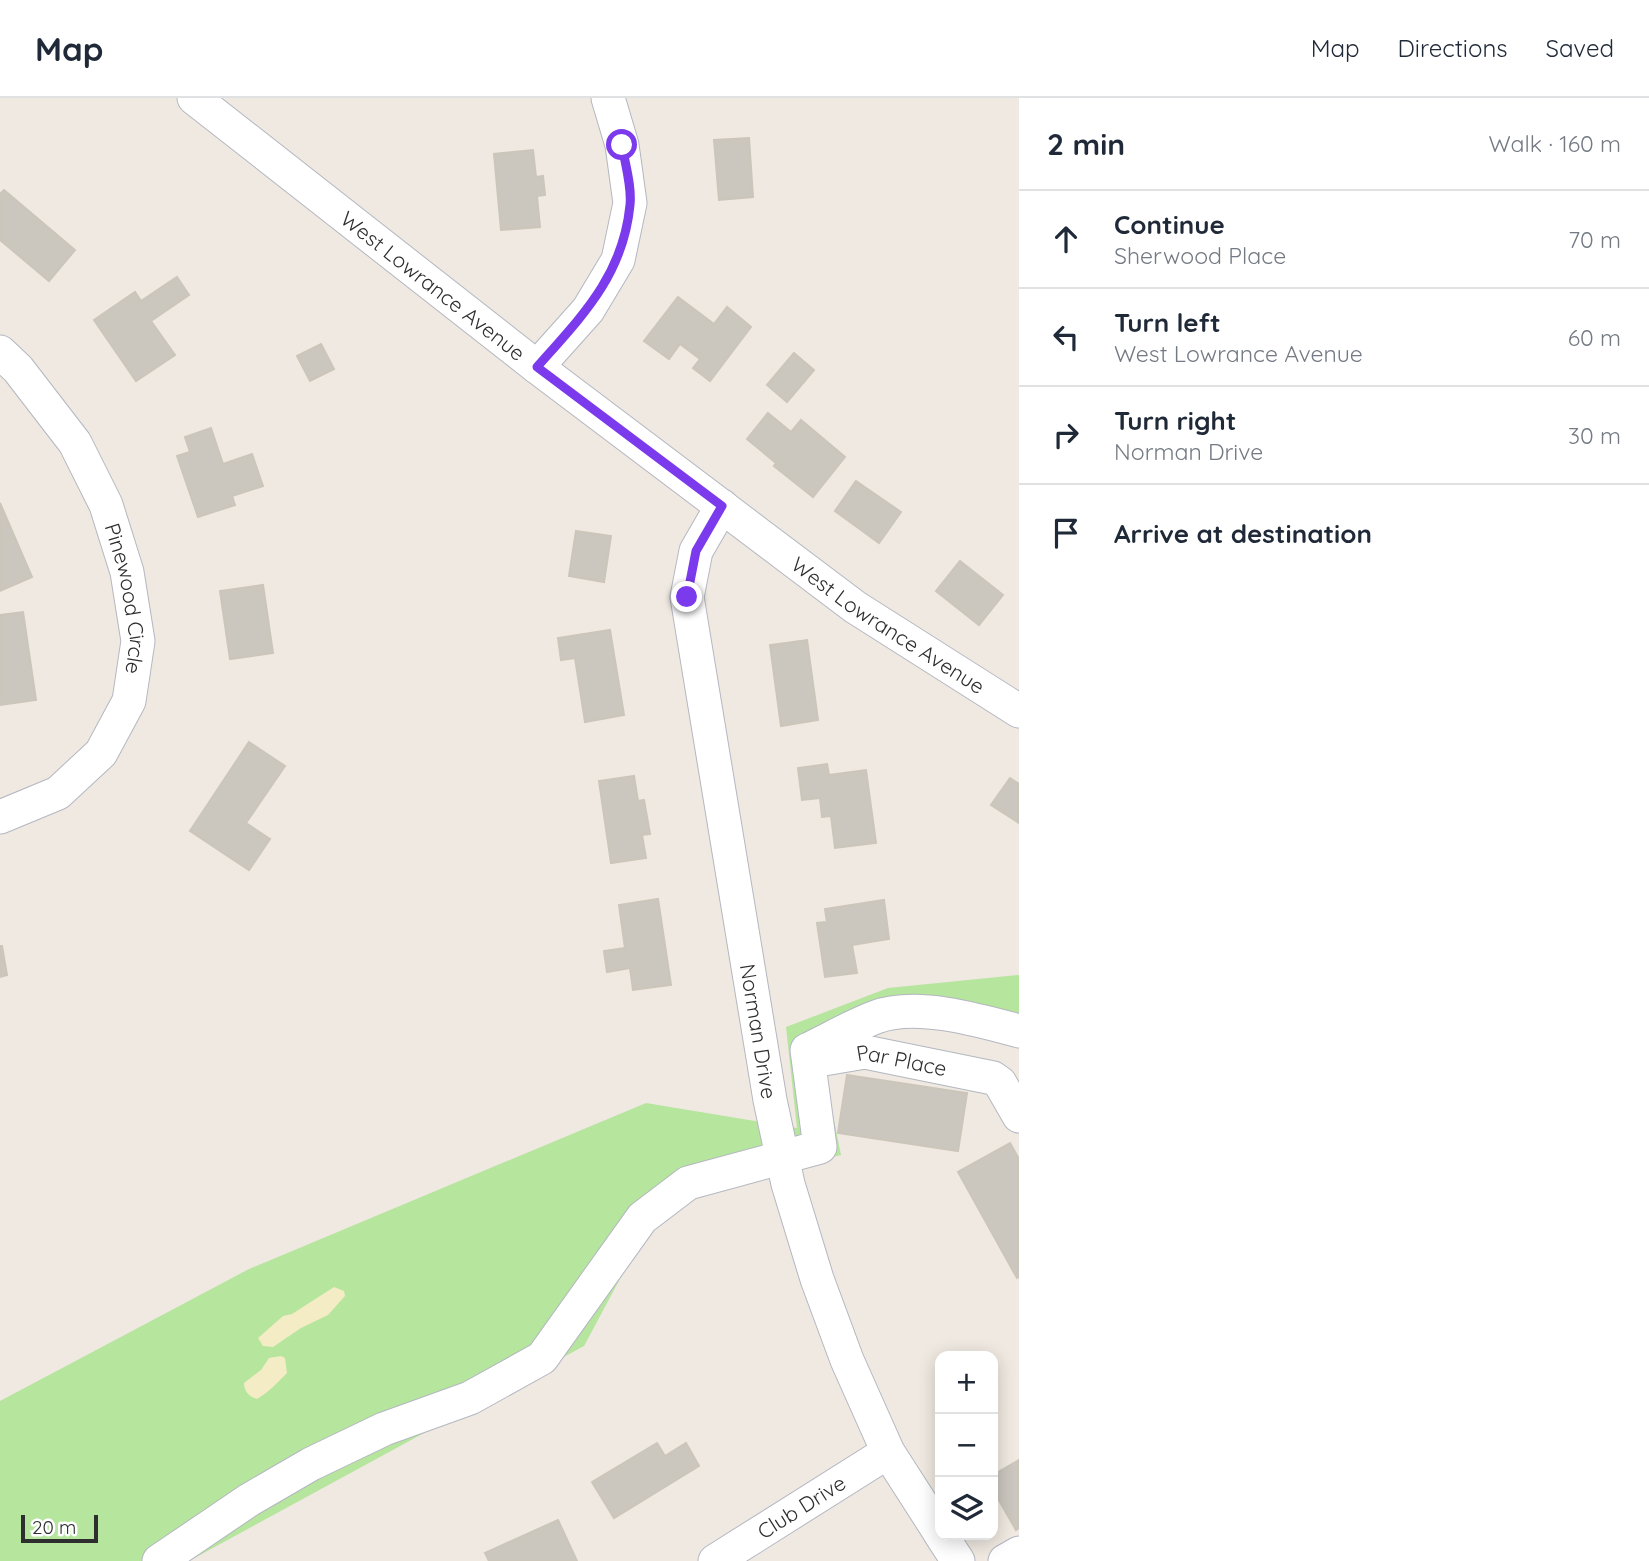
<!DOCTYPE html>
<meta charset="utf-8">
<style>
:root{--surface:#fff;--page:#f6f6f7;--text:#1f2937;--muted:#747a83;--line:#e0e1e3}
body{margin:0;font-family:Quicksand,sans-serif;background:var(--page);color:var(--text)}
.controls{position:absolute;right:21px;bottom:21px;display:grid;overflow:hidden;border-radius:14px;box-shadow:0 4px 18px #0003}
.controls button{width:63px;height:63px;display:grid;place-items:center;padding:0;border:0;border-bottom:2px solid var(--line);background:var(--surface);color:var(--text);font:35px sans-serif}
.scale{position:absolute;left:21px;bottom:18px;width:77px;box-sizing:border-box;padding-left:7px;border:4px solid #2e2e2e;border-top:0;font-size:19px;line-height:24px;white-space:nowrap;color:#2e2e2e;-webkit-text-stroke:5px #fff;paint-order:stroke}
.stop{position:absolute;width:21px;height:21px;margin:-16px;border:5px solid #7c3aed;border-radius:50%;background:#fff}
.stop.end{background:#7c3aed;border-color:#fff;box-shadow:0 2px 7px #0008}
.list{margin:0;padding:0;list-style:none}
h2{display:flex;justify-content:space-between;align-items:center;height:91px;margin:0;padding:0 28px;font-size:30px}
h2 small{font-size:23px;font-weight:400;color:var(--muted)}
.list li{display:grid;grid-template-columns:46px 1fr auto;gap:21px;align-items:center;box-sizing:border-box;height:98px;padding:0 28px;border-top:2px solid var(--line)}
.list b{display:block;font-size:26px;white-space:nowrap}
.list p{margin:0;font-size:23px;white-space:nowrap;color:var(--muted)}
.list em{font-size:23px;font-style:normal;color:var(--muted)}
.icon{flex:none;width:38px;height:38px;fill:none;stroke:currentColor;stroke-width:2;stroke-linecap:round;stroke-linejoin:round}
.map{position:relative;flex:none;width:1019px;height:1463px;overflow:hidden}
header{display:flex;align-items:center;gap:42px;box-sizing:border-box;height:98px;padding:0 35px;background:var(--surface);border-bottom:2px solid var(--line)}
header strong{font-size:33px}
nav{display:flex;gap:38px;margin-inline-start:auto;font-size:24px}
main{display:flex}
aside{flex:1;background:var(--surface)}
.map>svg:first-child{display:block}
</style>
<header>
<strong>Map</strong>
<nav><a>Map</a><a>Directions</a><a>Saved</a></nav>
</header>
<main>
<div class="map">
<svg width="1019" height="1463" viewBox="0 0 1019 1463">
<rect width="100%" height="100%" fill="#efe9e1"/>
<path fill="#b6e59e" d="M1019,877V937L892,911L819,948L841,1057L709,1089L651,1123L584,1248L189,1463H0V1303L249,1171L646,1005L797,1030L786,929L888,890Z"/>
<g fill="#f3ecc5">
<path d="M334,1189L344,1193L345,1198L328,1217L301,1230L273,1249L263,1248L258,1240L283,1218L292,1216Z"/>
<path d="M281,1258L285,1260L287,1275C277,1285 269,1294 257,1301C250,1299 244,1294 244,1285L261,1272L269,1260Z"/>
</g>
<g fill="#cbc7bf" stroke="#cbc5ba" stroke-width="2">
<path d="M749,40L753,99L719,102L714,42Z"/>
<path d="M533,52L536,79L543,78L545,97L537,98L540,129L501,132L494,56Z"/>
<path d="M4,92L75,152L49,183L0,142V96Z"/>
<path d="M177,179L189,197L151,223L175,257L136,283L94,222L135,194L141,203Z"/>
<path d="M678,199L714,226L727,209L751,229L710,283L693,270L700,261L680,246L669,261L644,243Z"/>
<path d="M321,246L334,271L310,283L297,258Z"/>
<path d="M794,255L814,272L787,304L767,287Z"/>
<path d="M768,315L791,334L801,322L845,359L813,399L774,368L776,365L747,341Z"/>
<path d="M211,330L223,366L252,356L263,388L232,398L235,407L198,419L177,358L190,354L185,339Z"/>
<path d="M856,383L901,414L879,445L835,413Z"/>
<path d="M0,405L32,479L0,493Z"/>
<path d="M576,433L611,438L604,484L569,478Z"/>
<path d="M960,463L1003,497L979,527L936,493Z"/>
<path d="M263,487L273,555L230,561L220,493Z"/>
<path d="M23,514L36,602L0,607V517Z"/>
<path d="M610,532L624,617L585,624L575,560L561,562L558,540Z"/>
<path d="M807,542L818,622L781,628L770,547Z"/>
<path d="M249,644L285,668L246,725L270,741L249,772L190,733Z"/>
<path d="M827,666L829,677L866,672L876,745L835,750L831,718L822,719L820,700L802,702L798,670Z"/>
<path d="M634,678L638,703L644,702L650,736L642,737L646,760L611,765L599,683Z"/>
<path d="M1010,680L1019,686V725L991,707Z"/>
<path d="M658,801L671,887L633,892L630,870L607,874L604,853L625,850L619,807Z"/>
<path d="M884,802L889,841L852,847L857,875L825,879L817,825L827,824L825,811Z"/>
<path d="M0,848H2L7,877L0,879Z"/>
<path d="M847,977L967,995L958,1053L838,1035Z"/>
<path d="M1010,1045L1019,1061V1179L1017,1180L958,1074Z"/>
<path d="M657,1345L665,1358L686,1345L699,1368L614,1420L592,1384Z"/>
<path d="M1019,1362V1430L1016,1432L993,1392V1377Z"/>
<path d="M558,1422L577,1463H489L485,1455Z"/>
</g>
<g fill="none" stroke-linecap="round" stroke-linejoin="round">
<defs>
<g id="minor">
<path id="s1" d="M194,0L537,269L855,509L1019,613"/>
<path id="s2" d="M0,254L18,271L75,345L106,407L127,474L138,543L129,603L101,655L58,695L0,719"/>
<path d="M537,269L588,212L618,162L630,105L622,47L608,0"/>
<path id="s3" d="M722,408L696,453L687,499L770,1002L788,1086L817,1181L847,1262L888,1354L940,1435"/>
<path id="s4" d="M812,963L865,954L993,980L1000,985L1019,1018"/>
<path d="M941,1437L958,1463"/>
<path d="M159,1463L249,1402L311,1366L384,1331L470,1300L542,1260L642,1120L688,1085L820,1049L807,952C830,941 852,928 876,919C916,904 979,922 1019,933"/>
<path id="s5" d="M715,1463L888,1354"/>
<path d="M1005,1463L1019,1455"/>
</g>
</defs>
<use href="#minor" stroke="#b4b7c1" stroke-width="35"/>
<use href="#minor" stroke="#fff" stroke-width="33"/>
</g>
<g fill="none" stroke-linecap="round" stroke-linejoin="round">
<path stroke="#7c3aed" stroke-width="9" d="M622,47C625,66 632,88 630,107C623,178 582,218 537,269L722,408L696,453L687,499"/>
</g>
<g text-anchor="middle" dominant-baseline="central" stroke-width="5" stroke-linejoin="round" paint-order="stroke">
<g font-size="21" fill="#2e2e2e" stroke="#fff">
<text stroke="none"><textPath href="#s1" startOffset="304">West Lowrance Avenue</textPath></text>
<text stroke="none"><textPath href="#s2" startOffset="284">Pinewood Circle</textPath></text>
<text stroke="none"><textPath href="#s1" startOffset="872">West Lowrance Avenue</textPath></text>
<text stroke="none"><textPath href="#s3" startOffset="539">Norman Drive</textPath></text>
<text stroke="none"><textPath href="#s4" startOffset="91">Par Place</textPath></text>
<text stroke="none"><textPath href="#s5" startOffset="102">Club Drive</textPath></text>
</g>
</g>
</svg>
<div class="controls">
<button>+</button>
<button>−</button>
<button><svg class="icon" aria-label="layers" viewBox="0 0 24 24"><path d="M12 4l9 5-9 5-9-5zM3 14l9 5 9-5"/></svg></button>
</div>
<div class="scale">20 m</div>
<div class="stop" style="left:622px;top:47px"></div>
<div class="stop end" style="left:687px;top:499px"></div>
</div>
<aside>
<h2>2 min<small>Walk · 160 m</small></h2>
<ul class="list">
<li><svg class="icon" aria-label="ahead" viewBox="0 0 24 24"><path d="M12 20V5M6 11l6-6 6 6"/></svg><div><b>Continue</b><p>Sherwood Place</p></div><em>70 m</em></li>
<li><svg class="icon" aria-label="left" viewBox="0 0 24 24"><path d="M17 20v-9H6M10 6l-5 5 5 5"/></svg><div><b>Turn left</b><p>West Lowrance Avenue</p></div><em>60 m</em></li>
<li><svg class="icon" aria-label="right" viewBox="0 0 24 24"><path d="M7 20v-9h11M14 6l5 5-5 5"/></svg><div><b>Turn right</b><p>Norman Drive</p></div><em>30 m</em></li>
<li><svg class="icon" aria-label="arrive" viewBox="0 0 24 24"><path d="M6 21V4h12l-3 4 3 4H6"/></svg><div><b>Arrive at destination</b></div></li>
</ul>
</aside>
</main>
